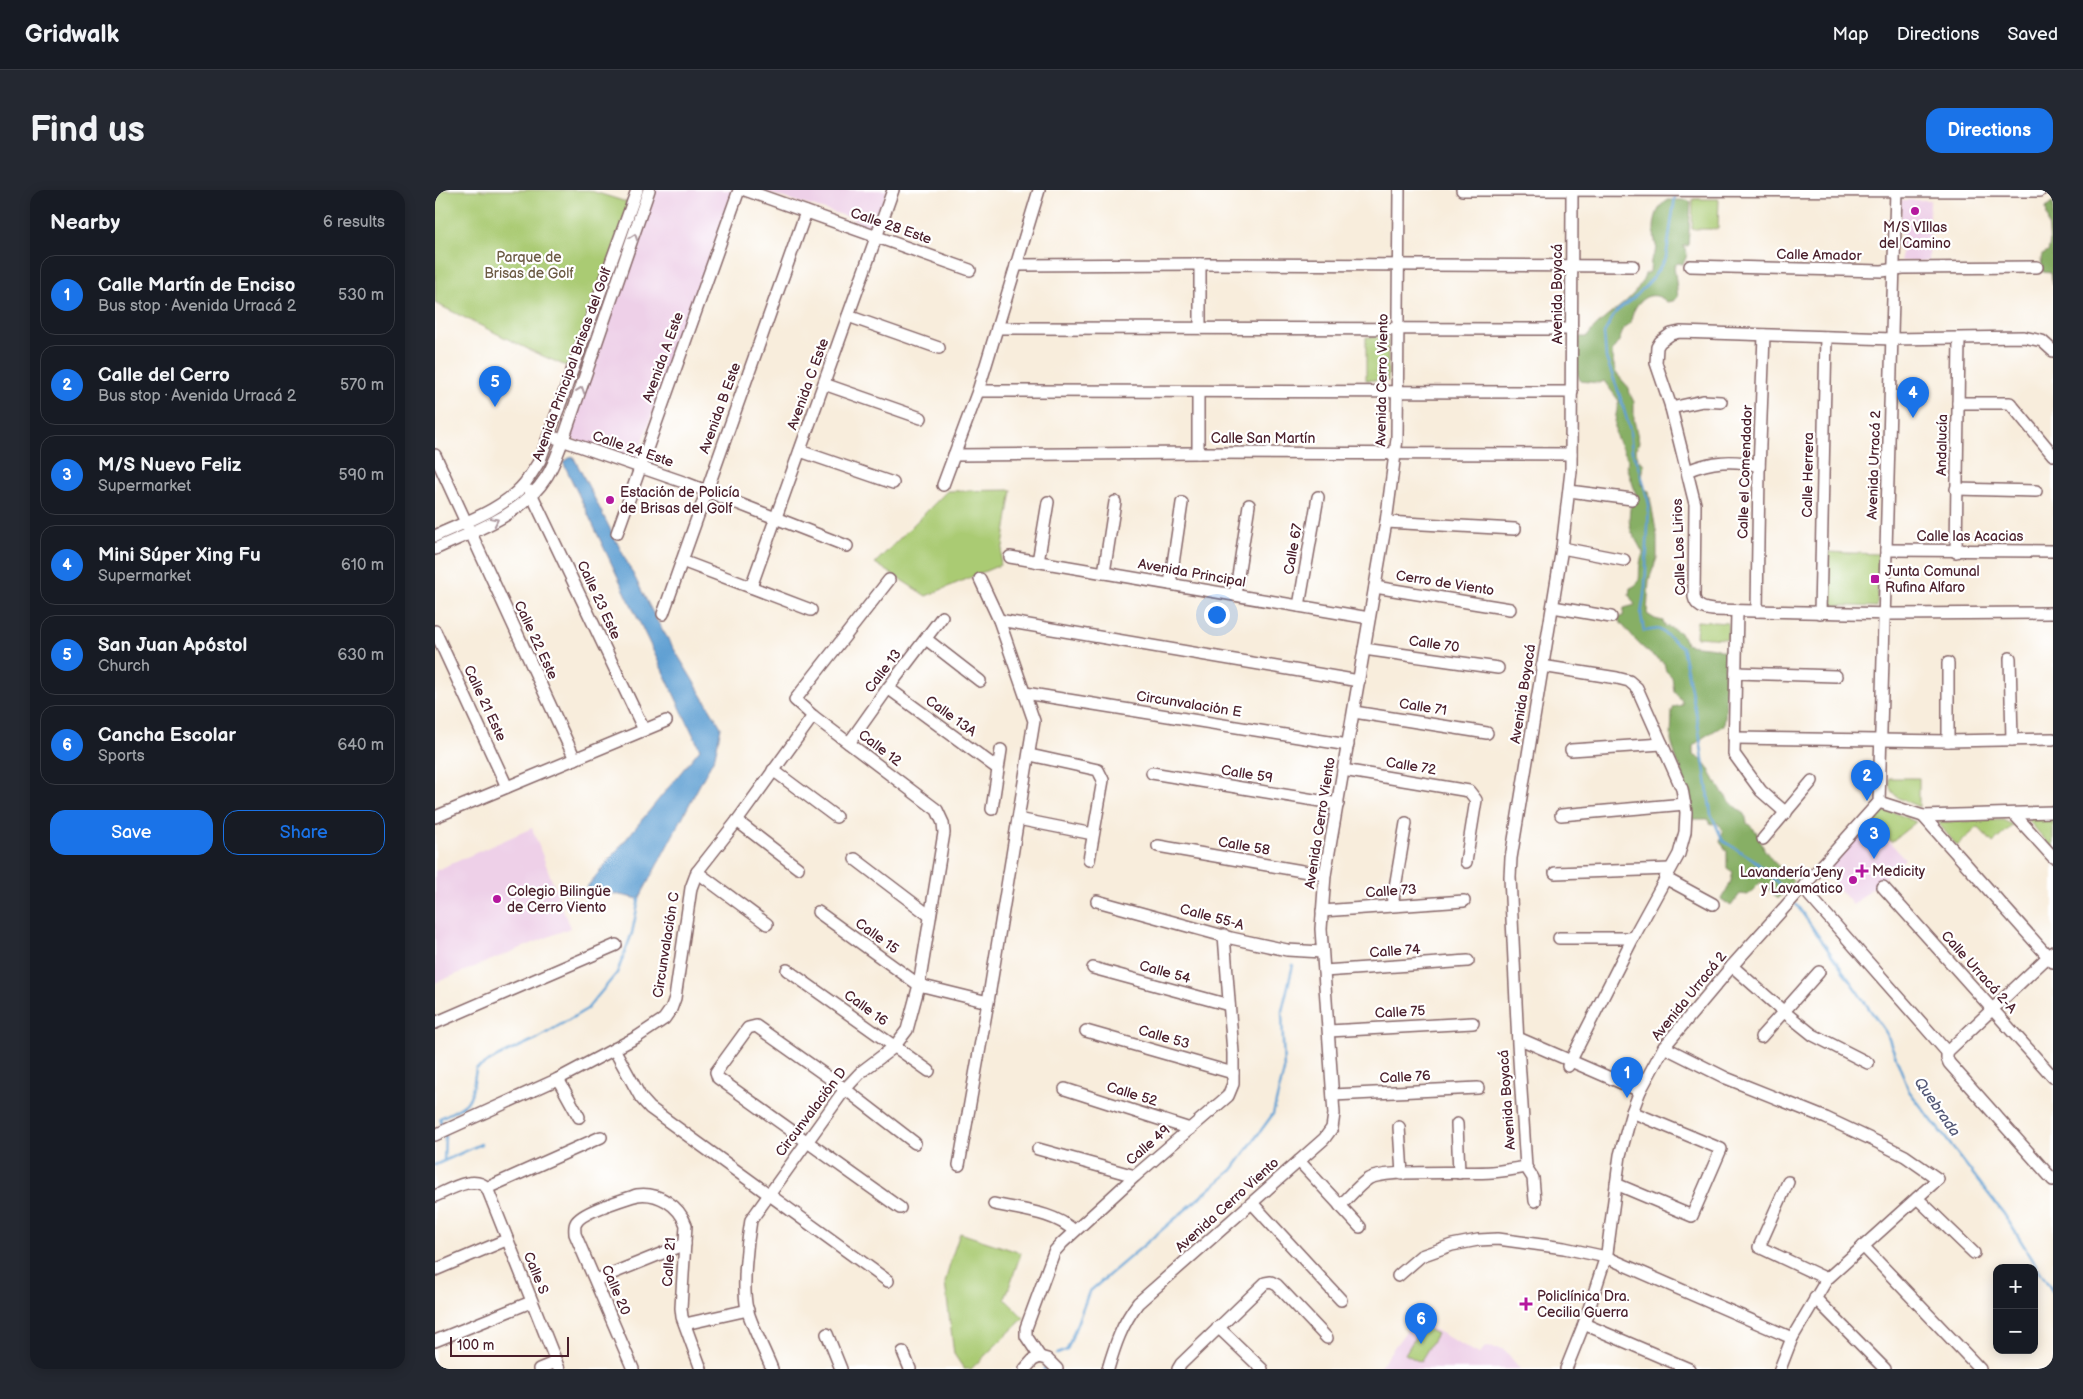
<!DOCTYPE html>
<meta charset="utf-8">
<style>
:root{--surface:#171b24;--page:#242831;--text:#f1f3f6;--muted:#9ea1a6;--line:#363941;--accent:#1a73e8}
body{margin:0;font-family:"Balsamiq Sans",sans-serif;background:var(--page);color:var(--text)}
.controls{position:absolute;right:15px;bottom:15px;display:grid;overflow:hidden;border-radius:10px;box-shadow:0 2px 12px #0003}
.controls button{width:45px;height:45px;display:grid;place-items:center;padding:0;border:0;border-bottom:1px solid var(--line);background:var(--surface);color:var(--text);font:25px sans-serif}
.scale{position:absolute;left:15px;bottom:12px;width:119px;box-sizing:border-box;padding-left:5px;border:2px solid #4a1f2b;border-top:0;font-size:14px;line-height:18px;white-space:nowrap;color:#4a1f2b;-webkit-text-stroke:4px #fff;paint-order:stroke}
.you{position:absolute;left:781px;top:424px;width:18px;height:18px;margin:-12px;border:4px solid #fff;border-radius:50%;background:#1a73e8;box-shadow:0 0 0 8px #1a73e833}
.badge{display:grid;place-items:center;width:32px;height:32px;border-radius:50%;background:var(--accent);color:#fff;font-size:16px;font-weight:700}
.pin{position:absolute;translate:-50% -41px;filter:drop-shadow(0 1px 2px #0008)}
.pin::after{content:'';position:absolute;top:26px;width:18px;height:15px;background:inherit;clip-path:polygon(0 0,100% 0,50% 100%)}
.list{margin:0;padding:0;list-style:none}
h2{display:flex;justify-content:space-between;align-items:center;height:65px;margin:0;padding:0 20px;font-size:21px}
h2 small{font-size:16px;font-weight:400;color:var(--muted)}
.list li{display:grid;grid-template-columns:32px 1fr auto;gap:15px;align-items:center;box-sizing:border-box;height:80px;margin:0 10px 10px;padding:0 10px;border:1px solid var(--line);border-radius:15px}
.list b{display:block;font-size:19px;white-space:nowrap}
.list p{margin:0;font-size:16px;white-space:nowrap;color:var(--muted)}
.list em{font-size:16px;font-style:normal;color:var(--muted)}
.actions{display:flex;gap:10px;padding:15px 20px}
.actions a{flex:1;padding:11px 0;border:1px solid var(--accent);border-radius:15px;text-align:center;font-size:18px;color:var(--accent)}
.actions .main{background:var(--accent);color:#fff}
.map{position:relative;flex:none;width:1618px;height:1179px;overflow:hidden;border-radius:15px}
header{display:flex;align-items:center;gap:30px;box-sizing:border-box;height:70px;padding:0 25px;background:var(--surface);border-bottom:1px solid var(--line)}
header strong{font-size:24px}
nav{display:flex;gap:28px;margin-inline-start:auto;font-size:18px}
.intro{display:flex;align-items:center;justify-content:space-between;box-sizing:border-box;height:120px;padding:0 30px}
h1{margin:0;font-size:35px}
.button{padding:12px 22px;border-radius:15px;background:var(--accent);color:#fff;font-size:18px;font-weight:700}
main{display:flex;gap:30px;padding:0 30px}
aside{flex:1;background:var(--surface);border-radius:15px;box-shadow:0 2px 12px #0003}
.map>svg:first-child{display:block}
</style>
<header>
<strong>Gridwalk</strong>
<nav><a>Map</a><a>Directions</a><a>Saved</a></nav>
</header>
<div class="intro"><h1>Find us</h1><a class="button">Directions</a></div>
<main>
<aside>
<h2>Nearby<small>6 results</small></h2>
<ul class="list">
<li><span class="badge">1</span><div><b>Calle Martín de Enciso</b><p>Bus stop · Avenida Urracá 2</p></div><em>530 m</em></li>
<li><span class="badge">2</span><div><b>Calle del Cerro</b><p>Bus stop · Avenida Urracá 2</p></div><em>570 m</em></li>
<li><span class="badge">3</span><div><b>M/S Nuevo Feliz</b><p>Supermarket</p></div><em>590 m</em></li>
<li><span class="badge">4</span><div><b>Mini Súper Xing Fu</b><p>Supermarket</p></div><em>610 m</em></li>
<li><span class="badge">5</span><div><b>San Juan Apóstol</b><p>Church</p></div><em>630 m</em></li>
<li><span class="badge">6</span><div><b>Cancha Escolar</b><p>Sports</p></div><em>640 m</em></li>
</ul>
<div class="actions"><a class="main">Save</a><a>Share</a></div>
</aside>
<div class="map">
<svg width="1618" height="1179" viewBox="0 0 1618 1179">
<rect width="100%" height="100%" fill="#fff"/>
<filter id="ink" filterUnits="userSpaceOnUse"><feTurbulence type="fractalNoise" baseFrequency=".02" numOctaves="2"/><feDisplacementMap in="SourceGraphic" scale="10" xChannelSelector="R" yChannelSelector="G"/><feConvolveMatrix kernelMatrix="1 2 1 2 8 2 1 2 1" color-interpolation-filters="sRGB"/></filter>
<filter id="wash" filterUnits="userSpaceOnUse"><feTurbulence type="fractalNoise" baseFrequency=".0096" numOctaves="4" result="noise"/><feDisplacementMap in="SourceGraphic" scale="20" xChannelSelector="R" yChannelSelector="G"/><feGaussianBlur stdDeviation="1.12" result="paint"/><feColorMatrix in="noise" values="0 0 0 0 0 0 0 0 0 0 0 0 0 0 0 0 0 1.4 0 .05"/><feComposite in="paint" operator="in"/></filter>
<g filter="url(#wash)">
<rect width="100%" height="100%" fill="#f8eddc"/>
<g fill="#eed0e8">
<path d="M218,0H298L200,272L133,248Z"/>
<path d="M322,0H452L438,41L414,27Z"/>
<path d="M1466,10H1495L1494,71H1466Z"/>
<path d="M1431,634L1438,640L1441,637L1470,669L1418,715L1390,682L1392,681L1390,678Z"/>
<path d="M97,638L135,738L0,793V681Z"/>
<path d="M980,1129L1044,1164L1050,1157L1069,1159L1085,1179H943Z"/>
</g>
<g fill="#aacb73" stroke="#7a754f">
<path d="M0,0H153L198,14L138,179L101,163L0,113Z"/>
<path d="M1258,9H1284L1283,39H1257Z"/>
<path d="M931,147H953V191L931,190Z"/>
<path d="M577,300L565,375L491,406L440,373L512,301Z"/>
<path d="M1392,362L1444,364L1442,417L1390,415Z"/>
<path d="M1262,431L1293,433L1292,449L1261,447Z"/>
<path d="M1454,588H1484V617C1468,609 1453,608 1454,588Z"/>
<path d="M1456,621L1481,632L1456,652L1438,632L1446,622Z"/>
<path d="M1618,627V659L1593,630L1594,628Z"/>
<path d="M1568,630L1578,635L1558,653L1543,637L1522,656L1504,634L1505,632Z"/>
<path d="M525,1043L586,1063L570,1109L589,1128L536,1179H529L519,1164L510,1093L516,1069Z"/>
<path d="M987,1136L1002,1144L985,1172L970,1164Z"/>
</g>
<g fill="#87af65" stroke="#686748">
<path d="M1232,10H1252L1256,12L1253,56H1248C1254,63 1252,66 1248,74L1243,73L1239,76L1243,107L1238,111L1232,112C1215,96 1197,113 1196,133L1189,138L1184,151L1177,161L1178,171L1181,183L1194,198L1195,204L1199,212V230L1204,252L1201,260L1203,269L1209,274L1206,294L1214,302L1222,346V368L1214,390L1212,424L1220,429L1228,431L1230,436C1242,440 1248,442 1251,454C1265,458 1277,455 1290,462C1288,487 1293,511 1289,535L1269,547L1258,556V565C1271,570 1274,580 1280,591C1288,604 1297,616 1310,624L1312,633L1321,641L1329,659L1337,670L1359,691L1343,709L1326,692L1313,705L1305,704L1296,716L1286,709L1295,694L1298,682L1292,678V661L1285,652L1288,641L1283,633L1276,634L1273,629H1255L1257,624L1253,613L1247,580L1242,572L1236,550L1237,521L1239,517L1247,515V511L1239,501L1237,487L1231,481L1229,473C1209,462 1196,446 1182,428L1188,426L1189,418L1200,415L1194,405L1195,398C1208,393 1203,386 1205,375C1205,371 1207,367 1208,363C1197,341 1191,340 1196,313L1203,311L1192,276L1194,272C1191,264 1187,258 1183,251C1177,240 1181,223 1184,211L1169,191L1164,193L1145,191L1142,182L1144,147H1152C1169,122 1199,115 1210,84L1215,82L1216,70L1222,59C1217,44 1217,20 1232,10Z"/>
<path d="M1618,12V95L1616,83L1608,82L1606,69L1607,65L1613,62C1617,51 1612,30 1611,18Z"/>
</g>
<path fill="#60a0d3" stroke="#55607f" d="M138,266L221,429L286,537L280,566L204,709L151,698L265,559L128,272Z"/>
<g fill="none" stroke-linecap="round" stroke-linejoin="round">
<g stroke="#60a0d3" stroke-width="2.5">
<path d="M1240,7L1231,68L1217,89L1202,105L1181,122L1169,143L1171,168L1184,203L1195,240L1197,261L1204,277L1214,314L1210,398L1206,425L1209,441L1224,439L1247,457L1262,528L1276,624L1288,651L1318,669L1350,700"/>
<path d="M1361,714L1452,844L1474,901L1569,1024L1618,1102"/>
<path d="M7,934L5,928C38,913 35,913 41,879L64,866L103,848L152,819L182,783L197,743L204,709"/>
<path d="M9,971L10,945"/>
<path d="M0,975L46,954"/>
<path d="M622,1164L632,1160L654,1102L797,980L838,924L849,881L847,821L858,775"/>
<path d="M609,1179L610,1178"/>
</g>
</g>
</g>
<g filter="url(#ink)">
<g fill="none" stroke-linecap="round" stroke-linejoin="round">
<defs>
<g id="minor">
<path d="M310,0L535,80"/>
<path d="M1027,0L1605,1"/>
<path d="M765,74V137"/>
<path d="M581,75L765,74L1198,76"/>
<path d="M1255,76L1447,81L1468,78L1602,77"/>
<path d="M413,126L504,158"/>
<path d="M562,138L1137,139"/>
<path d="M1618,161L1607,151L1589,147L1457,149L1245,142L1236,144L1225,152L1222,157L1221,173L1235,214L1260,314L1259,407C1261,417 1269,419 1278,420L1457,424L1618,423"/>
<path d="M389,194L486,228"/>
<path d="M543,201L1137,202"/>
<path d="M763,203V263"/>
<path d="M1523,213H1575L1618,265"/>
<path d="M1236,218L1268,211L1286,212"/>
<path d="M121,248L251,293L412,356"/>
<path d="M365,261L458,293"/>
<path d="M0,265L140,569"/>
<path d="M519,265L763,263L1136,264"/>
<path d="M1252,281C1276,271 1298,269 1324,276"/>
<path d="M508,295L543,201L604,0"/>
<path d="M1521,299L1601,301"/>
<path d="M95,301L209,540"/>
<path d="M1134,301L1197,309"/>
<path d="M951,332L1080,339"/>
<path d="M182,343L304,0"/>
<path d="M0,346C30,332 68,320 90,293C95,286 100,278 105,270L202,0"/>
<path d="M1127,358L1189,370"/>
<path d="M0,359C40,340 87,326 112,286C119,275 123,262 128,250L214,0"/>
<path d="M1451,360L1618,361"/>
<path d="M1521,362L1524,149"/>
<path d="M575,367L934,428"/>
<path d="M247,371L376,420"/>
<path d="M603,372L613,312"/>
<path d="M669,383L680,312"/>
<path d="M735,394L747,313"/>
<path d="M316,397L458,0"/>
<path d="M940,397L1075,419"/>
<path d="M800,405L814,315"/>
<path d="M864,416L883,307"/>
<path d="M1118,417L1176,427"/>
<path d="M1302,421L1299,564L1326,601L1351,623"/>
<path d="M1322,421L1324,281L1329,145"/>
<path d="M1385,423L1391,147"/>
<path d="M228,424L371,22"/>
<path d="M564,430L924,491"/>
<path d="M0,441L72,597"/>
<path d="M491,449L545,491"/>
<path d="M929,459L1063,478"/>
<path d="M1575,468L1577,550"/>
<path d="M1513,473V551"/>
<path d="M1107,476L1182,488L1194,491L1202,498L1247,599L1251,622L1250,642L1244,664L1198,748L1133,876"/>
<path d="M1301,483L1401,486"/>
<path d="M453,498L562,578"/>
<path d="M590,503L913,555"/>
<path d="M919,522L1052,543"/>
<path d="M1299,548L1513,551L1618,549"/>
<path d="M414,553L453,498L507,427"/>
<path d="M1136,560L1227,554"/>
<path d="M595,565L663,580L668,590L654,670"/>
<path d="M338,580L401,627"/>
<path d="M908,580L1034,601L1041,610L1031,672"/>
<path d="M717,583L903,614"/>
<path d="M1444,612L1488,626L1618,622"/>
<path d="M557,619L566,560"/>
<path d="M1579,624L1618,667"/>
<path d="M1126,625L1250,614"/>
<path d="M1488,626L1618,772"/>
<path d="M0,627L231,531"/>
<path d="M583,629L658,644"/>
<path d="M302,631L363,678"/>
<path d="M1328,649L1377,591"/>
<path d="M723,656L890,685"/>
<path d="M420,669L495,726"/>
<path d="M262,682L332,734"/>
<path d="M1120,683L1235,679"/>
<path d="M1230,688L1278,714"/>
<path d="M1448,697L1618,887"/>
<path d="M1374,705L1512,862V868L1514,873L1618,990"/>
<path d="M662,711L796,748L852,760L887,762"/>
<path d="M957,715L971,633"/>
<path d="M887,721L1029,711"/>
<path d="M383,722L484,795L553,812"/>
<path d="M1124,748H1198"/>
<path d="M1297,776L1348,821L1378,845L1433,873"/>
<path d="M658,778L794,815"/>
<path d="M352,780L494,881"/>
<path d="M889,781L1033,771"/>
<path d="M0,833L181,755"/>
<path d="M651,841L798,883"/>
<path d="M894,841L1038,833"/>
<path d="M1326,847L1384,782"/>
<path d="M1083,848L1205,901"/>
<path d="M1229,857L1291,888L1391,928L1440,951L1470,966L1503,989L1392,1089L1357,1148L1345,1179"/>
<path d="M179,859L206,908L215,918L453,1091"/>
<path d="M1512,862L1618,762"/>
<path d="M123,889L144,927"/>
<path d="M630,899L755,939"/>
<path d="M898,905L1043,898"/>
<path d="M1022,934L1024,983"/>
<path d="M964,937L967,984"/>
<path d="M0,945L123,889L202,847L229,829L236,819L240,808L256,698L262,682L302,631L378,526"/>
<path d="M603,959L700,986"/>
<path d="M864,971L925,1037"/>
<path d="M524,975L553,812L599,531L564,430L545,389"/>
<path d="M1353,992L1324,1057L1392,1089"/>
<path d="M1181,994L1257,1026L1286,959L1197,922"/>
<path d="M52,998L124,1179"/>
<path d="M52,998L166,947"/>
<path d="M0,1006C14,1000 39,984 52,998"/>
<path d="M1482,1008L1539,1063"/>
<path d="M1100,1011L1098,988L1091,977L1083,854L1075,687L1076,668L1127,358L1136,281L1137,0"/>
<path d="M817,1013L906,1110"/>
<path d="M559,1014C585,1020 620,1022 639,1041"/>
<path d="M905,1016C914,1007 923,996 933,989C951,979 1032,984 1057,982C1068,981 1080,979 1091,977"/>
<path d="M465,1018L283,888L281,882L313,838L321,836L410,899L480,953"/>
<path d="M1428,1056L1545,1179"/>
<path d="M0,1080L71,1050"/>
<path d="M963,1086L986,1066L1017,1055L1043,1050L1063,1049L1129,1058L1171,1067L1357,1148"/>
<path d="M161,1090L250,1054"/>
<path d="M1380,1108L1450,1179"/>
<path d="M250,1134L313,1120"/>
<path d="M1149,1134L1254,1179"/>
<path d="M783,1137L827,1179"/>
<path d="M392,1144L406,1179"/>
<path d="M0,1151L96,1112"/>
<path d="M468,1162L475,1179"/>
<path d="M605,1167L591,1146V1138L619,1062L627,1053L700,986L793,906L798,894V863L789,745"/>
<path d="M605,1167L612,1169L622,1179"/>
<path d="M104,1179L121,1172"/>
<path d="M198,1179L140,1044C140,1041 139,1036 141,1033C146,1022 190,1009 202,1005C223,1002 244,1015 251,1035L246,1118L247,1127L266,1179"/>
<path d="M337,1179C329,1159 318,1139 312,1119C307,1097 312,1053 316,1030L410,899L426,882L459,857L472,840L484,795L509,643L508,633L502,620L378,526L360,510L454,390"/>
<path d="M590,1179L598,1170L605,1167"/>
<path d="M673,1179C680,1155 687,1134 703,1113L889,949L897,938L899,924L886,739L890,685L951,332L962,249L964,0"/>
<path d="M743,1179L746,1174L830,1093L836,1092L842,1095L892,1148"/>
<path d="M1131,1179L1149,1134L1172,1063L1185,965L1197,922L1205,901L1229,857L1297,776L1444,612L1461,0"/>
</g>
</defs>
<use href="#minor" stroke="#876769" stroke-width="14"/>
<use href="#minor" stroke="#fff" stroke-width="11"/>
</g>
<defs><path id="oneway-chevron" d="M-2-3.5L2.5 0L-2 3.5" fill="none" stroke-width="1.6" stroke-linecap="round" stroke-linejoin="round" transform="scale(1.25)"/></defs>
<g stroke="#ae9aa0">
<use href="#oneway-chevron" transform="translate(199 47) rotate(-71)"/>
<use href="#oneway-chevron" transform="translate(146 200) rotate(-71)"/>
<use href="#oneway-chevron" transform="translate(60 331) rotate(-27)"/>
</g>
</g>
<g fill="#b5179e" stroke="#fff" stroke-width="2">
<circle cx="1480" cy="21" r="5"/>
<circle cx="175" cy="310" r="5"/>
<rect x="1435" y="384" width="10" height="10" rx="2.5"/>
<path d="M1424.5 673.5h5v5h5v5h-5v5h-5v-5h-5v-5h5z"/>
<circle cx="1418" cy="690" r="5"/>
<circle cx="62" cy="709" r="5"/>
<path d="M1088.5 1106.5h5v5h5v5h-5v5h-5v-5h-5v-5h5z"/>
</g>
<g text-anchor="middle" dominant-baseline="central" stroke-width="4.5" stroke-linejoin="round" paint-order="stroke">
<g font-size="14" fill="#4a1f2b" stroke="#fff">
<text transform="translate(456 36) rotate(19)">Calle 28 Este</text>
<text transform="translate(1384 65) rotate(1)">Calle Amador</text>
<text transform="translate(1122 104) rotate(-90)">Avenida Boyacá</text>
<text transform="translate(228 167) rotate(-70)">Avenida A Este</text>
<text transform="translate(137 174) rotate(-70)">Avenida Principal Brisas del Golf</text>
<text transform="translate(947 190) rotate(-89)">Avenida Cerro Viento</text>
<text transform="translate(373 194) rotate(-70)">Avenida C Este</text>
<text transform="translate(285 218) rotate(-70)">Avenida B Este</text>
<text x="828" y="248">Calle San Martín</text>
<text transform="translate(1507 255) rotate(-89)">Andalucía</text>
<text transform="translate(198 259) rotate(19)">Calle 24 Este</text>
<text transform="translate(1439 275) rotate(-88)">Avenida Urracá 2</text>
<text transform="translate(1310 282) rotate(-88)">Calle el Comendador</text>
<text transform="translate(1373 285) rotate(-89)">Calle Herrera</text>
<text x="1535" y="346">Calle las Acacias</text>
<text transform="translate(1244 357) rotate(-92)">Calle Los Lirios</text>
<text transform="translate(858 359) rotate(-80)">Calle 67</text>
<text transform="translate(757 383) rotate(10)">Avenida Principal</text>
<text transform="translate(1010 393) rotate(9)">Cerro de Viento</text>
<text transform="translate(164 410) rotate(65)">Calle 23 Este</text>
<text transform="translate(101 450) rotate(65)">Calle 22 Este</text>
<text transform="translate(999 454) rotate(8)">Calle 70</text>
<text transform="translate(448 481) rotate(-53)">Calle 13</text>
<text transform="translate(1088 504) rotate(-81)">Avenida Boyacá</text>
<text transform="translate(50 513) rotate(65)">Calle 21 Este</text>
<text transform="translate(754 514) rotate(9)">Circunvalación E</text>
<text transform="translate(988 517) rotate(9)">Calle 71</text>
<text transform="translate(516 526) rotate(36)">Calle 13A</text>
<text transform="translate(445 558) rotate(37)">Calle 12</text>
<text transform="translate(976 576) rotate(9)">Calle 72</text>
<text transform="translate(812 584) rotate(9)">Calle 59</text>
<text transform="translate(885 633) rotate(-81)">Avenida Cerro Viento</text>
<text transform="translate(809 656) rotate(10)">Calle 58</text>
<text transform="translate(956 701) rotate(-4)">Calle 73</text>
<text transform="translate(777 727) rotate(15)">Calle 55-A</text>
<text transform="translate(442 746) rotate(36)">Calle 15</text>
<text transform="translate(231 755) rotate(-81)">Circunvalación C</text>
<text transform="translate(960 761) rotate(-4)">Calle 74</text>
<text transform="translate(730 782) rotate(15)">Calle 54</text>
<text transform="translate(1544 782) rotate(48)">Calle Urracá 2-A</text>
<text transform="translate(1254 806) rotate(-51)">Avenida Urracá 2</text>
<text transform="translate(431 818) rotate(36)">Calle 16</text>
<text transform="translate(965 822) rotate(-3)">Calle 75</text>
<text transform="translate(729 847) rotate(16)">Calle 53</text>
<text transform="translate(970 887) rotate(-3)">Calle 76</text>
<text transform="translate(697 904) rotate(17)">Calle 52</text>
<text transform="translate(1072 910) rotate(-94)">Avenida Boyacá</text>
<text transform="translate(376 922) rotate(-53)">Circunvalación D</text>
<text transform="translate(713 955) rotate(-41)">Calle 49</text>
<text transform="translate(792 1015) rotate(-42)">Avenida Cerro Viento</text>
<text transform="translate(234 1072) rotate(-86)">Calle 21</text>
<text transform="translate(101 1083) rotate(68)">Calle S</text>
<text transform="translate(181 1100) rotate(67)">Calle 20</text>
</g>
<g font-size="14" fill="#4a1f2b" stroke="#fff" text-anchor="start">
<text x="1480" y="37" text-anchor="middle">M/S VIllas<tspan x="1480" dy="16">del Camino</tspan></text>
<text x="185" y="302">Estación de Policía<tspan x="185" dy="16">de Brisas del Golf</tspan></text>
<text x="1450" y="381">Junta Comunal<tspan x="1450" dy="16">Rufina Alfaro</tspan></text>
<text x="1437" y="681">Medicity</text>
<text x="1408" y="682" text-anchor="end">Lavandería Jeny<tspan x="1408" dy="16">y Lavamatico</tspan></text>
<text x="72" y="701">Colegio Bilingüe<tspan x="72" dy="16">de Cerro Viento</tspan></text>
<text x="1102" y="1106">Policlínica Dra.<tspan x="1102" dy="16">Cecilia Guerra</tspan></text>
</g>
<g font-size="14" fill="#6c5b44" stroke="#fff">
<text x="94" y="67">Parque de<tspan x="94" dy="16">Brisas de Golf</tspan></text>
</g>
<g font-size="15" font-style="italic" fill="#545977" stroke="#fff">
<text transform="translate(1502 917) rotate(55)">Quebrada</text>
</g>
</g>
</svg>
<div class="controls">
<button>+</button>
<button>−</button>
</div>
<div class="scale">100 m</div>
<div class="you"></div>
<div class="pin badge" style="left:1192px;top:908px">1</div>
<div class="pin badge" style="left:1432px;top:611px">2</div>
<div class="pin badge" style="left:1439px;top:669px">3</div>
<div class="pin badge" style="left:1478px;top:228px">4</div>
<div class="pin badge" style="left:60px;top:217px">5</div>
<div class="pin badge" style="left:986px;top:1154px">6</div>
</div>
</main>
